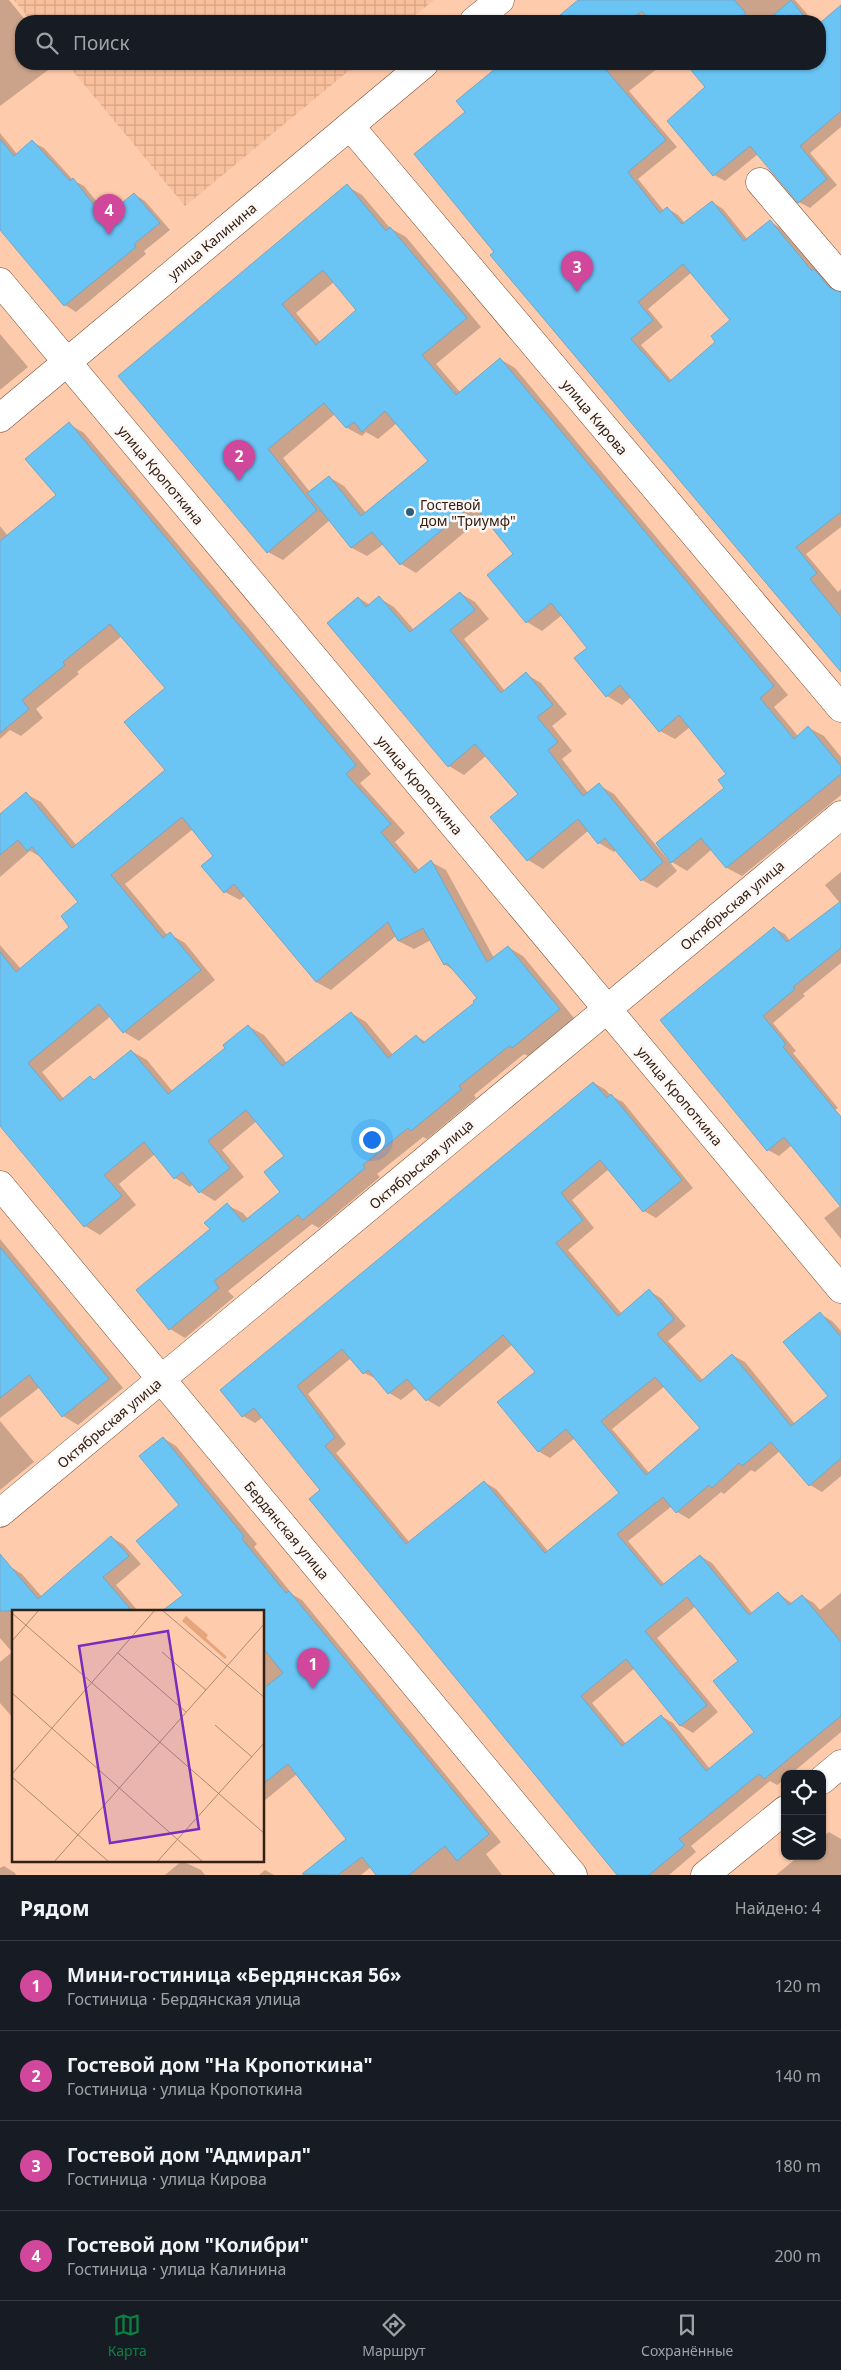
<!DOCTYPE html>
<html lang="ru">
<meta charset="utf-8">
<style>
:root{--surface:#171b24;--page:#20242c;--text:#f1f3f6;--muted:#9ea1a6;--line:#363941;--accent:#0b8043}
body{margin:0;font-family:"Noto Sans",sans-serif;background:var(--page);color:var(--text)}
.controls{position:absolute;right:15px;bottom:15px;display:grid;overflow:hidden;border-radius:10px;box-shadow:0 1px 4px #0004}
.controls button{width:45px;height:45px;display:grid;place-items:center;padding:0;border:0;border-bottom:1px solid var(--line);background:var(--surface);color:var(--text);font:25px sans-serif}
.you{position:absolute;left:371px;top:1139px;width:18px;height:18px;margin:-12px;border:4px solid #fff;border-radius:50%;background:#1a73e8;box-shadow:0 0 0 8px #1a73e833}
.badge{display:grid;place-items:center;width:32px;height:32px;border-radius:50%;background:var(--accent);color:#fff;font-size:16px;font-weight:700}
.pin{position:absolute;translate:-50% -41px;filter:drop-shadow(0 1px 2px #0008)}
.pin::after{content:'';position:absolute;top:26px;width:18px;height:15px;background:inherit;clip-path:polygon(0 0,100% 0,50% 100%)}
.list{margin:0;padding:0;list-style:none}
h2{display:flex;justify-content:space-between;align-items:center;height:65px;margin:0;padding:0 20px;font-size:21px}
h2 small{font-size:16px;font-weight:400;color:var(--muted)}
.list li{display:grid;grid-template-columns:32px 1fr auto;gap:15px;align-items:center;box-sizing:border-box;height:90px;padding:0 20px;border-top:1px solid var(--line)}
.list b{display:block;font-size:19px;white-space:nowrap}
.list p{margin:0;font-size:16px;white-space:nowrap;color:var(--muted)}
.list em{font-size:16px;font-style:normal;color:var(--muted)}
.icon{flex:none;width:28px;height:28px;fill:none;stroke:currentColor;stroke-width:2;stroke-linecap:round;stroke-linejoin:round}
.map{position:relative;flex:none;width:841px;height:1875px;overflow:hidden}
.search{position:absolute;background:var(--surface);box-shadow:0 1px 4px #0004;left:15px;right:15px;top:15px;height:55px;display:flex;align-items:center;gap:12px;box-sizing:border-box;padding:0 18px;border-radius:20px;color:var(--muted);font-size:19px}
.sheet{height:425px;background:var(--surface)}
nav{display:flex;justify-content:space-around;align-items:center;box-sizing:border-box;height:70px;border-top:1px solid var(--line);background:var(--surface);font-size:14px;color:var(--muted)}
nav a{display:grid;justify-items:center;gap:2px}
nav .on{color:var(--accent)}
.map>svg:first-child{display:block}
</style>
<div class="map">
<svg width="841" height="1875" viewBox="0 0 841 1875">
<defs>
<pattern id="industrial-grid" width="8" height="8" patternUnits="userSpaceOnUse" patternTransform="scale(1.25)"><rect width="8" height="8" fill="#f8c09d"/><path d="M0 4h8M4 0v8" fill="none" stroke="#d5a586"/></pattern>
</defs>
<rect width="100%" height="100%" fill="#feccad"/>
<g fill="url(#industrial-grid)">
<path d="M14,0H434L408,21H31Z"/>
<path d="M67,64H357L185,206Z"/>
</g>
<g fill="#0003" fill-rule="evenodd">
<path d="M0,0H9L26,21H21V64H56L0,106Z"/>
<path d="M580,0H795L813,21H554Z"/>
<path d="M841,7V127L810,153L837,185L810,208L799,202L758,154L725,181L714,175L707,87L687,64H820V25Z"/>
<path d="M503,64H663L629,91L677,147L638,179L664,211L667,208L678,215L685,223L712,202L723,209L748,240L770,222L781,228L841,293V527L806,554L838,592L841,589V670L474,228L476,227L467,112L458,101ZM692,272L731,321L717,342L672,381L641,345L663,327L648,309Z"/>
<path d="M0,133L17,154L32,142L44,148L73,180L84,186L97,202L99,200L114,211L134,194L145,201L170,230L144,251L146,254L76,312L65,305L22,255L0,224Z"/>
<path d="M347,186L362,195L390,228L406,237L481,327L436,364L460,392L500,359L515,368L788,695L774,707L798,736L809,728L824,736L841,757V795L742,876L727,868L712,849L687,871L672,862L726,788L727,774L690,727L675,739L660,731L631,697L622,705L607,696L589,648L562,615L542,631L527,622L514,554L484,516L416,573L401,564L384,544L367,556L352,548L330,520L283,560L268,552L120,376ZM334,282L358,310L321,343L296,313ZM335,414L347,428L362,436L366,432L378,439L397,423L429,461L366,513L344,486L329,477L310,492L283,458Z"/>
<path d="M0,334L28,367L0,390Z"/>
<path d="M69,424L84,433L371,774L360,783L405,833L395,842L420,871L431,862L446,870L494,958L508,947L523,956L574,1018L528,1056L524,1054L474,1095L476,1098L427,1139L423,1137L377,1174L380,1177L319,1228L312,1224L228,1291L234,1297L185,1338L170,1329L212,1229L227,1205L243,1213L248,1219L282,1192L285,1156L257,1121L222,1150L244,1177L215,1201L200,1192L193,1184L190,1187L175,1178L155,1154L119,1184L136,1205L100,1235L85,1226L0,1124V945L21,969L71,927L80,903L43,858L30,851L0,877V815L26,794L41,802L77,846L167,771V688L122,636L77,672L79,674L36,709L43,718L21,736L10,730L0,739V526L8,536L58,495ZM193,829L215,856L225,892L240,900L245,896L316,982L331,990L396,936L398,941L414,949L431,940L444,964L455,971L479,998L476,1003L426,1042L416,1036L393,1055L366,1022L351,1013L287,1063L264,1035L248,1026L227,1048L173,1092L147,1060L131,1051L95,1080L90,1077L64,1099L42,1072L111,1016L124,1032L139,1041L215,980L185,943L170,934L168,936L125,884Z"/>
<path d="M460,593L475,602L489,619L464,639L505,691L526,674L541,683L567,714L552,726L572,751L562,759L588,793L599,785L614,794L677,871L657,888L642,880L616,850L614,852L599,843L589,830L543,869L528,860L520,795L487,755L464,775L449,766L359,598L370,605L379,598L394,607L414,630Z"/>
<path d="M841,872V963L803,994L805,996L773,1023L796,1051L793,1053L838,1108L835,1110L841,1116V1239L824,1218L841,1205L792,1145L779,1156L768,1150L662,1020L774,928L785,934L790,941L840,903L825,885Z"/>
<path d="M594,1083L606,1090L611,1096L623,1102L693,1188L656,1218L644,1211L609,1169L572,1200L594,1228L568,1250L622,1314L649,1291L661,1298L686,1326L668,1341L703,1380L732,1355L745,1362L795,1424L830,1396L820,1314L832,1321L841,1331V1476L822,1492L810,1485L780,1451L755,1472L751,1470L724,1494L721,1492L689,1519L677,1512L672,1506L628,1541L665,1585L700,1556L712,1563L753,1614L778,1593L793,1604L802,1596L814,1603L820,1610L841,1593V1732L791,1774H785V1779L777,1785L770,1781L691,1846L696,1852L669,1875H619L322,1490L263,1417L255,1423L243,1416L221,1391ZM513,1344L537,1372L538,1451L550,1458L575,1438L621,1493L548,1551L496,1489L484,1482L410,1543L336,1453L346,1444L308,1394L351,1358L364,1373L377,1379L389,1393L401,1400L416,1388L427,1400L439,1407ZM665,1386L702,1428L650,1474L612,1429ZM696,1606L740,1661L755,1732L710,1769L673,1723L661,1716L626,1744L592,1703L635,1668L681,1726L693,1733L718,1712L657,1638Z"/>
<path d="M0,1239L123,1388L78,1425L63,1416L40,1387L0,1418Z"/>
<path d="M0,1421L34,1462L0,1490Z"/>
<path d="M163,1438L176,1446L257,1544L254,1547L293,1595L302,1600L501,1842L486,1854L502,1875H378L371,1867L361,1875H303L348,1839L297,1774L264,1801V1611H164L185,1595L181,1505Z"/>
<path d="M111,1537L124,1545L141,1564L116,1585L138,1611H14V1719L0,1703V1662L12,1652L0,1638V1574L9,1566L22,1574L42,1597Z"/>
<path d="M829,1832L841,1839V1875H776L799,1856H822V1837Z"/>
<path d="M182,1861L201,1870L205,1875H165Z"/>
<path d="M4,1866L15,1873L16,1875H0V1868Z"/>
<path d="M265,1870L274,1875H259Z"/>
</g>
<g fill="#6ac5f5" stroke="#73a7c5" fill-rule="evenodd">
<path d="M578,0H734L746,13L736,21H650L642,11L629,21H553Z"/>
<path d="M791,0L808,21H769L768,20Z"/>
<path d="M841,5V111L800,146L827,179L798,203L750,146L713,176L667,121L705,87L686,64H820V23Z"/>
<path d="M501,64H601L666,140L628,172L660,213L667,207L682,224L712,201L744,241L770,220L812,271L814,269L829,287L841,292V512L796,547L817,573L810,579L841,617V672L490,255L494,252L414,154L465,112L456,101ZM683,264L730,320L711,336L715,342L669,382L631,339L653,320L638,302Z"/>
<path d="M0,139L14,156L32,140L70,181L73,178L93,204L99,199L111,212L134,193L160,223L134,244L136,247L64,306L0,230Z"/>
<path d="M347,184L386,231L390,227L467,318L422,355L456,395L500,358L774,686L760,698L794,739L808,726L841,766V774L726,868L701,838L671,863L656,843L724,788L718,780L726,774L679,715L659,732L620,685L606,697L574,658L587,648L551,603L526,623L487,575L513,554L473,504L400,565L372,532L351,548L307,493L329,476L361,516L428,461L385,411L362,432L354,422L346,428L324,403L268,449L317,510L267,553L118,376ZM323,270L356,310L316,345L282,304Z"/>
<path d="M69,422L356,765L346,774L391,824L381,832L415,873L431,860L487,962L508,946L560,1009L512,1048L509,1046L459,1086L462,1089L411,1131L408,1128L363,1165L365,1168L303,1220L298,1215L214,1281L219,1288L169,1330L136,1290L210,1229L204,1223L227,1203L243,1222L280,1192L264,1172L284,1156L246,1110L208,1141L230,1168L199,1193L182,1172L174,1179L144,1142L104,1175L122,1196L84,1227L0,1126V952L16,972L69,927L61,916L78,902L32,847L27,851L18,840L0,855V814L26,792L72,848L165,770L124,722L165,688L110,624L63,662L65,665L22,700L29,709L0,733V541L56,495L25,459ZM182,817L213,856L201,866L224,893L234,884L316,982L388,922L398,941L423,928L444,965L447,963L477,998L473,1001L474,1003L423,1043L416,1035L388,1058L351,1012L282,1066L248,1025L223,1045L225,1048L168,1094L131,1050L94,1080L90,1076L60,1101L28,1063L99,1004L123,1033L201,970L170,932L163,938L111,875Z"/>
<path d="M460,592L475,610L450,630L501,693L526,672L553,705L537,717L558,742L548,750L583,796L599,783L663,862L641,881L605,838L598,844L578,819L527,861L490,817L518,794L475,744L448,767L327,623L358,597L366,607L379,596L410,632Z"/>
<path d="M841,901V948L793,987L795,989L763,1016L786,1044L783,1047L841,1117V1207L784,1137L767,1151L660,1020L774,927L787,942Z"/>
<path d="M593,1082L607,1098L611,1094L682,1180L643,1212L600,1160L561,1193L583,1220L556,1243L618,1316L649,1289L674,1319L657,1334L700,1382L732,1354L791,1426L828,1396L783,1342L820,1312L841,1337V1458L809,1486L771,1442L742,1466L739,1463L712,1488L709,1485L676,1513L663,1497L617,1534L661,1586L700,1555L749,1615L778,1592L789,1605L802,1595L841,1642V1716L764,1779L759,1774L679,1839L685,1845L649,1875H617L309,1499L320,1490L254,1408L242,1417L220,1390ZM503,1335L535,1372L497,1402L538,1452L566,1429L619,1493L545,1553L484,1481L406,1544L325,1446L335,1437L297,1386L342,1349L363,1374L368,1370L388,1394L407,1379L426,1401ZM655,1377L700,1428L646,1475L601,1421ZM687,1597L738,1661L713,1681L754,1732L706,1771L661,1715L622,1746L581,1696L626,1659L680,1726L707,1705L645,1631Z"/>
<path d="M0,1247L109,1379L62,1417L29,1375L0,1398Z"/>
<path d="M163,1437L244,1536L242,1539L286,1593L289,1591L489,1834L457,1861L445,1846L409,1875H376L362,1857L338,1875L302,1874L346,1839L288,1764L264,1783V1688L283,1673L264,1649V1611H162L183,1595L136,1541L179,1505L139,1456Z"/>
<path d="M111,1536L129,1556L103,1577L132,1611H0V1554L38,1599Z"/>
</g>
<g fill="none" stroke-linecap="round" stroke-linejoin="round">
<defs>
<g id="minor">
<path d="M474,21L500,0"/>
<path d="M350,126L841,708"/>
<path d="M760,182L841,277"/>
<path d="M0,282L841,1289"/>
<path d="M0,418L424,64"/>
<path d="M0,1185L573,1875"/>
<path d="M0,1513L841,815"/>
<path d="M822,1780L841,1764"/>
<path d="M705,1875L785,1810"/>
</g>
</defs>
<use href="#minor" stroke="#784e32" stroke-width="29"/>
<use href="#minor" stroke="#fff" stroke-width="28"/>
</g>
<circle fill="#295f7a" stroke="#fdf8f5" stroke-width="2" cx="410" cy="512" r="5"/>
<g text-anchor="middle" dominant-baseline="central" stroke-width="5" stroke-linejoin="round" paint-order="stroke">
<g font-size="14" fill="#332115" stroke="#fdf8f5">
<text transform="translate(212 241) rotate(-40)">улица Калинина</text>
<text transform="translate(595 417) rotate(50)">улица Кирова</text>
<text transform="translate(161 475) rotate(50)">улица Кропоткина</text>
<text transform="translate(420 785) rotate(50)">улица Кропоткина</text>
<text transform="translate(732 905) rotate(-40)">Октябрьская улица</text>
<text transform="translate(680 1096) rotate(50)">улица Кропоткина</text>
<text transform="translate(421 1164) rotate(-40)">Октябрьская улица</text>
<text transform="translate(109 1423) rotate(-40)">Октябрьская улица</text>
<text transform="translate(287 1530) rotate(50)">Бердянская улица</text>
</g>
<g font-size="14" fill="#332115" stroke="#fdf8f5" text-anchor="start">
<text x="420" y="504">Гостевой<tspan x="420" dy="16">дом "Триумф"</tspan></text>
</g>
</g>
<g transform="translate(12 1610)">
<rect width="252" height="252" fill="#feccad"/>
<path d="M174,6L196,25L194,28L215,47L213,49L170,11Z" fill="#e6a57b"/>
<path fill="none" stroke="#ad8870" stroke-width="1" d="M150,0L253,88M0,3L253,224M0,31L27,0M150,42L194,80M106,43L174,102M0,83L191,252M203,115L240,147M0,164L143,0M0,167L97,252M42,252L253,13M145,252L253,132"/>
<path fill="#7b2cbf" fill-opacity="0.15" stroke="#7b2cbf" stroke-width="2.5" d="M156,21L187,219L98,233L67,36Z"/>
<rect width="252" height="252" fill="none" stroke="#332115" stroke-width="2.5"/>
</g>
</svg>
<div class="controls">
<button><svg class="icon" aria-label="locate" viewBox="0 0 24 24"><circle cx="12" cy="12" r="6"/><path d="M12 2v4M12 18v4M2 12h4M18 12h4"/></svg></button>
<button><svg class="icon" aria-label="layers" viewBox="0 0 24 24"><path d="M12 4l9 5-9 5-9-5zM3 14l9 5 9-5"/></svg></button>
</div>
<div class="you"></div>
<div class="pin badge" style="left:313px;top:1689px;background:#d1479c">1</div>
<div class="pin badge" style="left:239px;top:481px;background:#d1479c">2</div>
<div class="pin badge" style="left:577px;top:292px;background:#d1479c">3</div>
<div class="pin badge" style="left:109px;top:235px;background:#d1479c">4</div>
<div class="search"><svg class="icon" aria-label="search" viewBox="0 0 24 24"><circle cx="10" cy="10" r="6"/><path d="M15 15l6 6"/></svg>Поиск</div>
</div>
<section class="sheet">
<h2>Рядом<small>Найдено: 4</small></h2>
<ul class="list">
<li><span class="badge" style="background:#d1479c">1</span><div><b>Мини-гостиница «Бердянская 56»</b><p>Гостиница · Бердянская улица</p></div><em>120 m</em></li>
<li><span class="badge" style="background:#d1479c">2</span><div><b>Гостевой дом &quot;На Кропоткина&quot;</b><p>Гостиница · улица Кропоткина</p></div><em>140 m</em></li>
<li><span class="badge" style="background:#d1479c">3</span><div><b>Гостевой дом &quot;Адмирал&quot;</b><p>Гостиница · улица Кирова</p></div><em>180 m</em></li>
<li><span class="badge" style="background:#d1479c">4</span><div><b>Гостевой дом &quot;Колибри&quot;</b><p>Гостиница · улица Калинина</p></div><em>200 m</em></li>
</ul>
</section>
<nav>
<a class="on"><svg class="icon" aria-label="map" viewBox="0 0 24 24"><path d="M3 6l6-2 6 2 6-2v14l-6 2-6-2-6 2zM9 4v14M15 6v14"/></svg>Карта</a>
<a><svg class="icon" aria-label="directions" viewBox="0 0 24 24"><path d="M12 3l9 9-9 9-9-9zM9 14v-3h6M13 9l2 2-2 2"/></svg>Маршрут</a>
<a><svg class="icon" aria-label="saved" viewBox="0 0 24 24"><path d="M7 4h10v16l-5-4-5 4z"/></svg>Сохранённые</a>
</nav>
